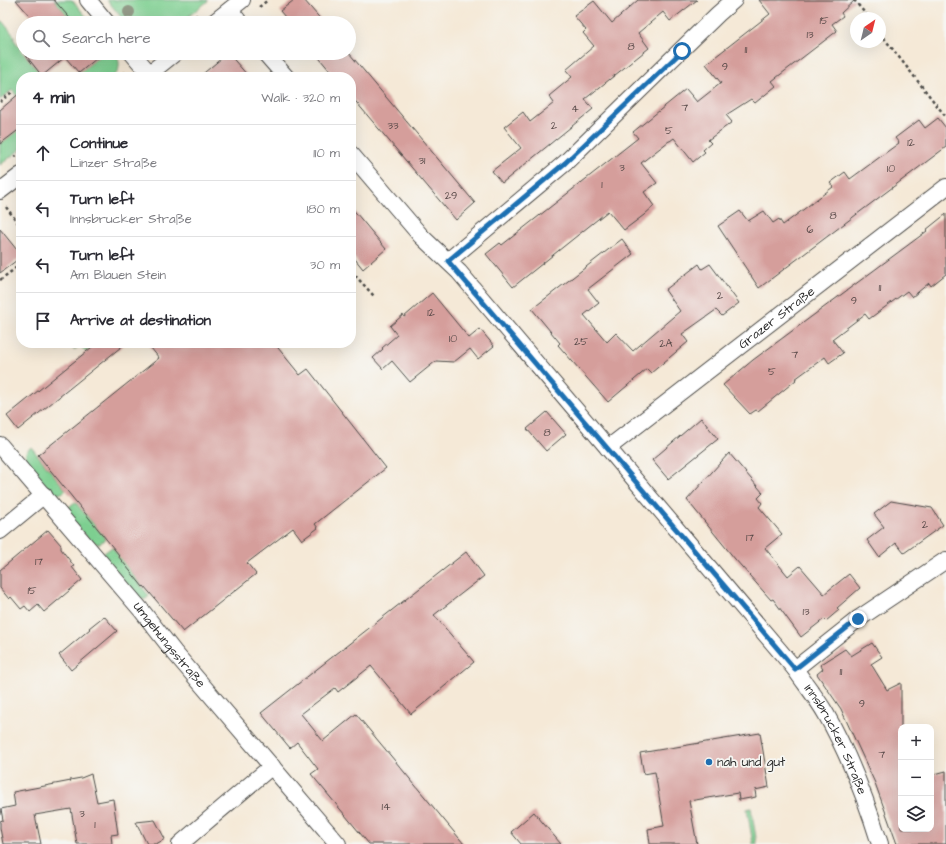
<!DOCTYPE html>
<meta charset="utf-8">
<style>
:root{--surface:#fff;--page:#f2f2f3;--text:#2b2b33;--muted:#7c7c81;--line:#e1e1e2}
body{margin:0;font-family:"Architects Daughter",sans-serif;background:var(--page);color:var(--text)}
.controls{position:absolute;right:12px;bottom:12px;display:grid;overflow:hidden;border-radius:8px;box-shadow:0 4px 16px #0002}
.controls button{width:36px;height:36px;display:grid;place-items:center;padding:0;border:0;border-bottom:1px solid var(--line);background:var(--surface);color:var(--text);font:20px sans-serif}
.compass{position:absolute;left:850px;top:12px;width:36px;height:36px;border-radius:50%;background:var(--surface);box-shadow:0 4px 16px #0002;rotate:35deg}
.stop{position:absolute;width:12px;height:12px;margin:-9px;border:3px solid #1f6fb2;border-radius:50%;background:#fff}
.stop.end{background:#1f6fb2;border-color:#fff;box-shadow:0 1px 4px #0008}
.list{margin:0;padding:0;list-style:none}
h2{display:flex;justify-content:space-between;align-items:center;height:52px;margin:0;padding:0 16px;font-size:17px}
h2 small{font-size:13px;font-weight:400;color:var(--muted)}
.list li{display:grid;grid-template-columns:26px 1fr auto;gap:12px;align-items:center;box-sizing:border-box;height:56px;padding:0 16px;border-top:1px solid var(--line)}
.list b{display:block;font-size:15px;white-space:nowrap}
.list p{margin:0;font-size:13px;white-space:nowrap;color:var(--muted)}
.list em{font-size:13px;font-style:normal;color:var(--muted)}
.icon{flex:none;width:22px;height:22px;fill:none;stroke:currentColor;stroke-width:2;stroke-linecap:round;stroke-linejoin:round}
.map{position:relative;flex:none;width:946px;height:844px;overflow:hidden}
.search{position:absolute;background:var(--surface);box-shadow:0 4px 16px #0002;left:16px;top:16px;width:340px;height:44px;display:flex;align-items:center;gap:10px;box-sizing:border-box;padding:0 14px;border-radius:22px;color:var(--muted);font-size:15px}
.panel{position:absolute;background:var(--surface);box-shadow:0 4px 16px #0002;left:16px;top:72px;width:340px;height:276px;border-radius:16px}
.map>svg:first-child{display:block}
</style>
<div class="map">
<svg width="946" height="844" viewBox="0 0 946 844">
<rect width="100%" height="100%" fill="#f6f6f2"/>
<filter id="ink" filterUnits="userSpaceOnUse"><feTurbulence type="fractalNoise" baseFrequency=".025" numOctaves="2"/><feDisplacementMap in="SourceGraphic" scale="8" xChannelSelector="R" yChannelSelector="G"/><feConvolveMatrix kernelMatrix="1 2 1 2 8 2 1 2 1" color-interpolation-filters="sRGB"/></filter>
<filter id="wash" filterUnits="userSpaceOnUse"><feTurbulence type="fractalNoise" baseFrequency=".012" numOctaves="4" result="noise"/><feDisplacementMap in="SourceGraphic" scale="16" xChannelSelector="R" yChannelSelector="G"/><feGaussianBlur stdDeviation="0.9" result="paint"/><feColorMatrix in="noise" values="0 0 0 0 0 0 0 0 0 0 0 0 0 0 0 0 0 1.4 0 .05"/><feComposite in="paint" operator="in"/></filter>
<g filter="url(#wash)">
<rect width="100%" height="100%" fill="#f5e9d7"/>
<g fill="#7dcf90" stroke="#547d5e">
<path d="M54,0H72L91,22L74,23Z"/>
<path d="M107,0H207L208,1L180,23H126Z"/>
<path d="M2,21L15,37L13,38L23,53H24L43,77H21V93L17,96L12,90L0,100V22Z"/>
<path d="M100,53H115C121,60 121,74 111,77C105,79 88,77 81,77L79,73L101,55Z"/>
<path d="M21,128V149L0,165V144Z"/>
<path d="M68,343H97L86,352L80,345L74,350Z"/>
<path d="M31,447L66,490C62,494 54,496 49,493C44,490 28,469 24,464L26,452Z"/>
<path d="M75,502L106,539L98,544L91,542L64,511Z"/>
<path d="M112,547L149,596L146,599L139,600L103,558L104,553Z"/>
<path d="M751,808L757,844H753L747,809Z"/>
</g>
<g id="blocks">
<g fill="#d59e9b">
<path d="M16,0H54L74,23H36Z"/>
<path d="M294,0H304L324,23H290L280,11Z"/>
<path d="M638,0H697L670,21L663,12L638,33L649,48L585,99L593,109L502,183L492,171L521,148L504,127L523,112L530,122L554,103L549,96L572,77L566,70L594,46L583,33L586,30L574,16L594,1L612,23Z"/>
<path d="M759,0H855L841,13L843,16L832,24L837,31L772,81L776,86L755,103L751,99L726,115L732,122L708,140L711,143L703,150L705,152L693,162L674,138L670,141H669L641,163L657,183L644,192L654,206L644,215L624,230L608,211L513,287L486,254L500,243L502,245L638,138L633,132L686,89L697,102L721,83L706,64L770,14Z"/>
<path d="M24,53H103L79,73L65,57L42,76Z"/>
<path d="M228,53L249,77H199Z"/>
<path d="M315,53H349L475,203L456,220L351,96V77H335Z"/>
<path d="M21,92V128L0,144V110Z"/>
<path d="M938,118L946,128V147L759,288L718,226L740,211L748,221L764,211L773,223L779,219L783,225L833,187L830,183L845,172L850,179L899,143L895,138L919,120L925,128Z"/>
<path d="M351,207L386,249L363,269L351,254Z"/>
<path d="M946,214V274L931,286L929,283L912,297L907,291L869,319L865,314L832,339L843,353L829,363L825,357L795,379L796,380L758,411L756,410L750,414L723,385L753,360L927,231L926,230Z"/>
<path d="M0,229L21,255V257L0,273Z"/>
<path d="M622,239L633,254L588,289L599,303L584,315L607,342L616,333L633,351L680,311L665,290L699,264L702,269L710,264L739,303L722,316L716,310L682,334L688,342L651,373L647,369L608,402L558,345L560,343L532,309Z"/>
<path d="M432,293L469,338L480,329L494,346L478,359L470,349L454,362L436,361L410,382L392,361L383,369L373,358L383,349L382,348L397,335L390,326L403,315L404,317Z"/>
<path d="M97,343H126L18,430L7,416Z"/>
<path d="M147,343H274L300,375L308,369L386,468L315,524L318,528L302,540L293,528L247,563L256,574L183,632L144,586L143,587L118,556L119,555L38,455L159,358Z"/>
<path d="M547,412L566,434L546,451L527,429Z"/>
<path d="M701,418L718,439L668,479L652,460Z"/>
<path d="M729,453L763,493L758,498L762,503L759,507L782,534L765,548L788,576L800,566L824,594L849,574L860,588L837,608L839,610L826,621L824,619L801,637L773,599L771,600L735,559L687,500Z"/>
<path d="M891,501L932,508L943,525L904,553L896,543L879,557L867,540L884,527L874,514Z"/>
<path d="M48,530L61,545V549L74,566L72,567L82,580L44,612L38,605L30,612L25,606L21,609L11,597L9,599L0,588V570Z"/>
<path d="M466,552L484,576L434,615L474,662L411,714L371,666L338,692L335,688L301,714L323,741L356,714L464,844H369L311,774L318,769L297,742L290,748L261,713Z"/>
<path d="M104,616L117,631L71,670L59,655L90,629L89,628Z"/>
<path d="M872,643L882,657L871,664L887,690L901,683V829H931V775L946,771V844H897L875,783L851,731L841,709L817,674L823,669L820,665L845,649L851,656Z"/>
<path d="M760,733L769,787L755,790L756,797L739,800L738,793L689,801L697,844H650L648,829L664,826L655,772L644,774L640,753Z"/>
<path d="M91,774L97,802L113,799L118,834L111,835L112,844H77L71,809L35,815L41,844H3L0,828V821L3,820L1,809L15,806L13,792L71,781L70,780L81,778Z"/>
<path d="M534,812L543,823L561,844H521L511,832Z"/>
<path d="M155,820L165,839L156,844H147L136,822Z"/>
</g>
</g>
</g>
<g filter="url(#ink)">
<use href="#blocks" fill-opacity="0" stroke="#494845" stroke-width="1"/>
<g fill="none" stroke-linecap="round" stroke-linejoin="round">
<defs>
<g id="minor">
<path d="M88,0L107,23"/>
<path d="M230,10L240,23"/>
<path d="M213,23L242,0"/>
<path d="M132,53L149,73"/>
<path d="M265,53L286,77"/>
<path d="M145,77L175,53"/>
<path id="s1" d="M351,154L421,236L459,272L795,669C805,684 817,698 826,714C849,755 866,799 880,844"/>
<path d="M0,191L21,175"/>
<path d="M448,261L565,163L718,14L734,0"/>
<path id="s2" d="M0,445L142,611L174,652L338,844"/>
<path id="s3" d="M608,448L946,187"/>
<path d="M0,531L44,495"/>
<path d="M795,669L858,619L946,560"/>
<path d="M180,844L272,766"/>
</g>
</defs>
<use href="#minor" stroke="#494845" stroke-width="18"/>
<g stroke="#494845" stroke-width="2.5" stroke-dasharray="3 3" stroke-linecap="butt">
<path d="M854,0L869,18"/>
<path d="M259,7L268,0"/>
<path d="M186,23L197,15"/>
<path d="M880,33L946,117"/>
<path d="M119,77L125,72"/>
<path d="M0,102L12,92"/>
<path d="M14,157L21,152"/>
<path d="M6,207L21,227"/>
<path d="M351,271L374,296"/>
<path d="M0,280L21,264"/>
</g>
<use href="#minor" stroke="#fff" stroke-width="16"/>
</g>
<circle fill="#949b89" cx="129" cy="12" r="6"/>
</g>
<g fill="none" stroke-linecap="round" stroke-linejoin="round" filter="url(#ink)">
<path stroke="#1f6fb2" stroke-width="5" d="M682,51L565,163L448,261L795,669L858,619"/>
</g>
<circle fill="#1f6fb2" stroke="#f6f6f2" stroke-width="1.5" cx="709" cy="762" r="4"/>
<g text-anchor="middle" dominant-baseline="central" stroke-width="3.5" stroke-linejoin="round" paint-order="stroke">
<g font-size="11" fill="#564847">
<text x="824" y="20">15</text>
<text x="810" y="34">13</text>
<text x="631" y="46">8</text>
<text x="746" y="49">11</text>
<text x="725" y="66">9</text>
<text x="685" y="107">7</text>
<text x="575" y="108">4</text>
<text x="393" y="125">33</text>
<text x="554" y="125">2</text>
<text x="669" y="130">5</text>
<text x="911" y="142">12</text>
<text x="422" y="160">31</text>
<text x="622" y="167">3</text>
<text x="891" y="168">10</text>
<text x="602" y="184">1</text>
<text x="451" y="195">29</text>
<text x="833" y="215">8</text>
<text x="810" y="229">6</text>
<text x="880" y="287">11</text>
<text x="720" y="295">2</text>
<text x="854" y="300">9</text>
<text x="431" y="312">12</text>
<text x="453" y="338">10</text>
<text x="581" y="341">25</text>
<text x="666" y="343">2A</text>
<text x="795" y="354">7</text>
<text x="772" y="371">5</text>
<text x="547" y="432">8</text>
<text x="925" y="524">2</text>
<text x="750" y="537">17</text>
<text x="39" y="561">17</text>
<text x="32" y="590">15</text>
<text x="806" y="611">13</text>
<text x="841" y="671">11</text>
<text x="862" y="703">9</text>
<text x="882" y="754">7</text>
<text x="386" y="806">14</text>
<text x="82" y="813">3</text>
<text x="95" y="824">1</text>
</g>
<g font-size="13" fill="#2b2b2b" stroke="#f6f6f2">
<text stroke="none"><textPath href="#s3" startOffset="213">Grazer Straße</textPath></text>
<text stroke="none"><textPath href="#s2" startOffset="262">Umgehungsstraße</textPath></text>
<text stroke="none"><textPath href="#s1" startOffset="762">Innsbrucker Straße</textPath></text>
</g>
<g font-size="13" fill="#2b2b2b" stroke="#f6f6f2" text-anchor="start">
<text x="717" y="762">nah und gut</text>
</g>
</g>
</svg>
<div class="controls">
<button>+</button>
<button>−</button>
<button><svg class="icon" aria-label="layers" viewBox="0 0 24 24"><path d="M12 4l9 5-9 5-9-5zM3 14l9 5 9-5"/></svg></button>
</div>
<svg class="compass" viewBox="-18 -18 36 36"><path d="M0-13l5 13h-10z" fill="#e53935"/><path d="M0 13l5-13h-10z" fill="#7c7c81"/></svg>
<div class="stop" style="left:682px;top:51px"></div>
<div class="stop end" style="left:858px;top:619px"></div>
<div class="search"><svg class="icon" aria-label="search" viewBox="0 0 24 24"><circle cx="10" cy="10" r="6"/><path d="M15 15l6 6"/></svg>Search here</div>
<section class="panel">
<h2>4 min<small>Walk · 320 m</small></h2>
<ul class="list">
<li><svg class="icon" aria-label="ahead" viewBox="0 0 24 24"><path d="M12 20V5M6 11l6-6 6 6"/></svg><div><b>Continue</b><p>Linzer Straße</p></div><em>110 m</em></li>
<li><svg class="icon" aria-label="left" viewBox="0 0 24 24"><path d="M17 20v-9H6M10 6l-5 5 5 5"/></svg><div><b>Turn left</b><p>Innsbrucker Straße</p></div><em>180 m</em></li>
<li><svg class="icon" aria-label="left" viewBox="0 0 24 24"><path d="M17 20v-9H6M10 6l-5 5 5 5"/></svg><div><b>Turn left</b><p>Am Blauen Stein</p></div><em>30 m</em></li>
<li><svg class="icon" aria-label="arrive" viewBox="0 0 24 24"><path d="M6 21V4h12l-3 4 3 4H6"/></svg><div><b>Arrive at destination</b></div></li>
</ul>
</section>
</div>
